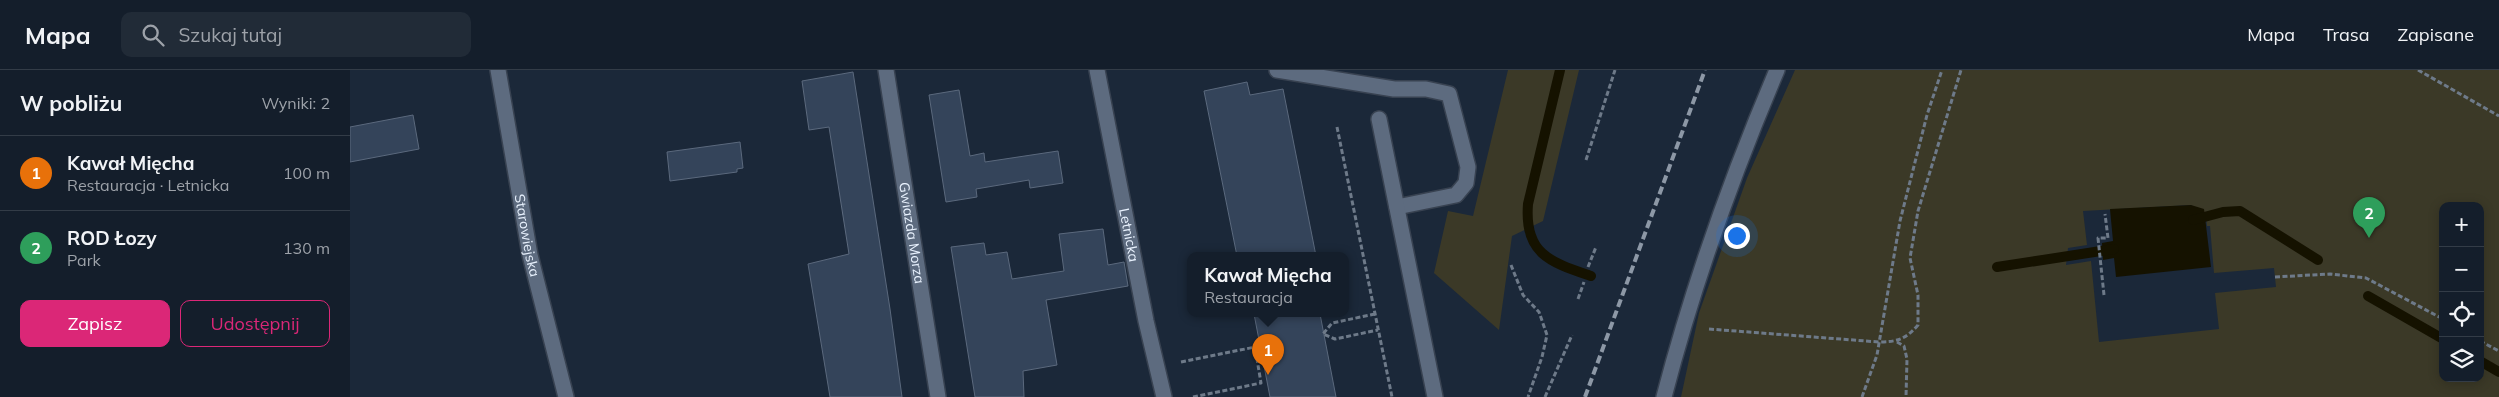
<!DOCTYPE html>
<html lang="pl">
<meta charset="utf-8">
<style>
:root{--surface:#141e2b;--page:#212b37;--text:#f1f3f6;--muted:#9da2a9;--line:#333c47;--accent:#db2777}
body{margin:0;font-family:Mulish,sans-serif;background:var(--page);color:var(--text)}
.controls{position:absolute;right:15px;bottom:15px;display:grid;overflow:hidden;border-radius:10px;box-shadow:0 2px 12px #0003}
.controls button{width:45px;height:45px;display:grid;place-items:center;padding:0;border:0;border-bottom:1px solid var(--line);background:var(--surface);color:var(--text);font:25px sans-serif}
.you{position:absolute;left:1386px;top:165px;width:18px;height:18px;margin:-12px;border:4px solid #fff;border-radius:50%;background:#1a73e8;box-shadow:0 0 0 8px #1a73e833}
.badge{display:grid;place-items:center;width:32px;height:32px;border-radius:50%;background:var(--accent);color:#fff;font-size:16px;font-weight:700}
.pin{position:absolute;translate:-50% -41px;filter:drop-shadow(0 1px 2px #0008)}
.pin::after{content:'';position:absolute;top:26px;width:18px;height:15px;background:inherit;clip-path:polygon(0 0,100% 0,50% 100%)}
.popup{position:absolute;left:837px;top:182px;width:162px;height:65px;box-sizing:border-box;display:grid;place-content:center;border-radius:10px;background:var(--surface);filter:drop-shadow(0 1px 4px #0005);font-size:16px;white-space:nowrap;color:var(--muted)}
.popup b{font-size:19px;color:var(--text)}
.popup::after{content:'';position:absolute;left:50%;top:100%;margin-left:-10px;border:10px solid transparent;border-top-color:var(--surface)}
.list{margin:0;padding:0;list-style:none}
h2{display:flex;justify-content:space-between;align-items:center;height:65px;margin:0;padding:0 20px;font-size:21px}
h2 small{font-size:16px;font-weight:400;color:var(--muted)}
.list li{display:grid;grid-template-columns:32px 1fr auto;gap:15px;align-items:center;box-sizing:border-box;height:75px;padding:0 20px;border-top:1px solid var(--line)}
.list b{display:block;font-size:19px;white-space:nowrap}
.list p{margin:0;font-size:16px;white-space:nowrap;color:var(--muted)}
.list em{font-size:16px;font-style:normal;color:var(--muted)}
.actions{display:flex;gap:10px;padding:15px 20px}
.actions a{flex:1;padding:11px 0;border:1px solid var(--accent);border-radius:10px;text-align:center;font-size:18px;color:var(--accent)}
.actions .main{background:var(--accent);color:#fff}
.icon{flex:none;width:28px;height:28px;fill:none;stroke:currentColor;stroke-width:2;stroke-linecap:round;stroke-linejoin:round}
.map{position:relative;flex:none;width:2149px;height:327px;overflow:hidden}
header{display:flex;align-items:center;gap:30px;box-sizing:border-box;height:70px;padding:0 25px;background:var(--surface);border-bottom:1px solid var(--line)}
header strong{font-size:24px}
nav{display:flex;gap:28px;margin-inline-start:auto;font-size:18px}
.search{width:350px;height:45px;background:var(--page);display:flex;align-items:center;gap:12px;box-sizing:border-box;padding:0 18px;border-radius:10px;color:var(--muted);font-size:19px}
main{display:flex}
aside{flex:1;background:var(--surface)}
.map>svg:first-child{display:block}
</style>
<header>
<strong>Mapa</strong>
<div class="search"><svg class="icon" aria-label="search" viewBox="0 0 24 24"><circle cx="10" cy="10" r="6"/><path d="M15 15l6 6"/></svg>Szukaj tutaj</div>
<nav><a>Mapa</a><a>Trasa</a><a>Zapisane</a></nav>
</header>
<main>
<aside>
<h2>W pobliżu<small>Wyniki: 2</small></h2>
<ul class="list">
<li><span class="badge" style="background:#e8710a">1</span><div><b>Kawał Mięcha</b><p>Restauracja · Letnicka</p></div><em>100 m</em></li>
<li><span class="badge" style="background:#2e9e5b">2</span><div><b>ROD Łozy</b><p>Park</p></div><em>130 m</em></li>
</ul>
<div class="actions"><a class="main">Zapisz</a><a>Udostępnij</a></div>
</aside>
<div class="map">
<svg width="2149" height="327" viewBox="0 0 2149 327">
<rect width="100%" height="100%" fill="#1b2839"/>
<g fill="#3b3927" fill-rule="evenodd">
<path d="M1158,0H1229L1193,151L1162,166L1149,260L1084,203L1098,141L1123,146Z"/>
<path d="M1445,0H2149V327H1331L1349,243L1397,108ZM1841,135L1856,146L1857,156H1860L1864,203L1924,198L1926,217L1865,223L1869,259L1749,272L1741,191L1716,195L1718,178L1737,175L1733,141ZM2093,136H2130V308H2093Z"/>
</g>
<path fill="#151200" d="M1841,135L1854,139L1861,197L1766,207L1764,188L1753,190L1752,173L1763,171L1760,139Z"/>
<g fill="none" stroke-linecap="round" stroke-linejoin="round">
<g stroke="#151200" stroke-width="10">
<path d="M1210,0L1178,134C1174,184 1200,192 1241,206"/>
<path d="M1843,150L1873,142L1890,141L1968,190"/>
<path d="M1647,197L1764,179"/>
<path d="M2018,226L2093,269"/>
<path d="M2130,291L2149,302"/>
</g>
</g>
<g fill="#34445a" stroke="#5b697d">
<path d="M503,2L540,239L552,327H480L458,194L499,184L479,57L459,60L452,11Z"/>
<path d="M897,12L900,25L933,19L966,186H887L854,21Z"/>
<path d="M609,20L620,86L634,83L635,92L708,81L713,113L680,118L679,110L626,119L627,127L596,132L579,25Z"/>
<path d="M63,45L69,79L0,92V57Z"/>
<path d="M390,72L393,98L387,99V102L320,111L317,82Z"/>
<path d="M753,159L758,195L774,192L778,216L696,230L707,295L673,301L674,327H625L601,177L634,173L636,185L657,182L662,209L714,201L709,164Z"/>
<path d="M904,244H970L986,327H920Z"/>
</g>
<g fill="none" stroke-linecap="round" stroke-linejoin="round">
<defs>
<g id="minor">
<path id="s1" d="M148,0L180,185L216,327"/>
<path id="s2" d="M536,0L588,327"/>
<path id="s3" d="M747,0L796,251L814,327"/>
<path d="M927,0L1044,19H1076L1099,24L1118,97L1116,113L1106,125L1047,137"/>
<path d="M1029,49L1085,327"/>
<path d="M1314,327C1343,215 1382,106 1427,0"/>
</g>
</defs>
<use href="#minor" stroke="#384251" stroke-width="18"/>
<g stroke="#6e7a89" stroke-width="3" stroke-dasharray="5 2.5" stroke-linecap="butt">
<path d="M2068,0L2149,46"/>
<path d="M987,57L1042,327"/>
<path d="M1236,90L1265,0"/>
<path d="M1161,195L1173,225L1189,242L1197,265L1192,287L1178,327"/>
<path d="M1238,197L1246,177"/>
<path d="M1925,207L1980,204L2016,208L2093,249"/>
<path d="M1754,225L1748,168H1758L1755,144"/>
<path d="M1228,229L1234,212"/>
<path d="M1025,244L982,253L973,264L985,269L1028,260"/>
<path d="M1359,259L1529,272C1547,272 1556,269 1568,255V225L1560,188L1568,141L1611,0"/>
<path d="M2130,271L2149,281"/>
<path d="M1547,272L1554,276L1557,289L1556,327"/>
<path d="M831,292L910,276"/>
<path d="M843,327L911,313L905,277"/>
<path d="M1195,327L1222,265"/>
<path d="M1512,327L1527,285L1550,151L1577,45L1592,0"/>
</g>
<use href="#minor" stroke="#5d6b7f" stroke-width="15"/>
<path stroke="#8d98a6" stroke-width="4" stroke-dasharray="8 4" stroke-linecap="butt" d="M1235,327L1355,0"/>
</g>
<g text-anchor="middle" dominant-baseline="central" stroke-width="4" stroke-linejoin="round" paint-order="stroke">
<g font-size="14" fill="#e9f2fe" stroke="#1b2839">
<text stroke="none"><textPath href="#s1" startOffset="168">Starowiejska</textPath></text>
<text stroke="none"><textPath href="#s2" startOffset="165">Gwiazda Morza</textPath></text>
<text stroke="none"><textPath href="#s3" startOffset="168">Letnicka</textPath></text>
</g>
</g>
</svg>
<div class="controls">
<button>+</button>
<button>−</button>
<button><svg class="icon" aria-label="locate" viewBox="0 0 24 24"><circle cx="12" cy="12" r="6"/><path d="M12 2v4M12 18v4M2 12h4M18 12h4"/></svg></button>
<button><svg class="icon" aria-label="layers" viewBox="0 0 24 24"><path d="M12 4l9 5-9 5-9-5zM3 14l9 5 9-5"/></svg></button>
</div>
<div class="you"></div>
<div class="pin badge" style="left:918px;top:305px;background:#e8710a">1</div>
<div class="popup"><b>Kawał Mięcha</b>Restauracja</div>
<div class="pin badge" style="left:2019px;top:168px;background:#2e9e5b">2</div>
</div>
</main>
